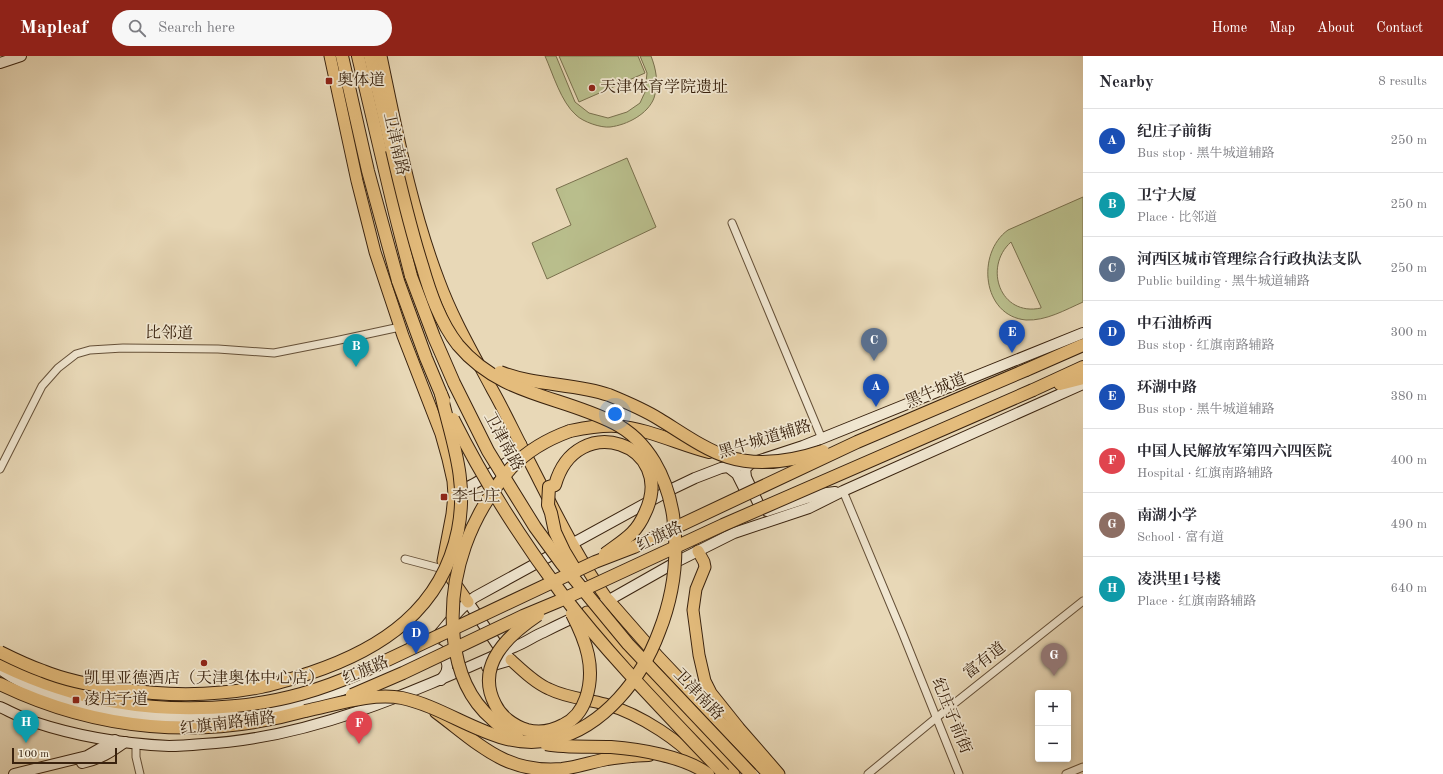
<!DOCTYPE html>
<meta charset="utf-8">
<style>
:root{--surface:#fff;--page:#f7f7f7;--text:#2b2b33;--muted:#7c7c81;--line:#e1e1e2;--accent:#8f2418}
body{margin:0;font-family:"Old Standard TT","Noto Serif SC",serif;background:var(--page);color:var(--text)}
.controls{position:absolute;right:12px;bottom:12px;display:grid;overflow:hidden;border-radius:4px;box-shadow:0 2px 6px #0003}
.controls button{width:36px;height:36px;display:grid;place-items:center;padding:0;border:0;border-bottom:1px solid var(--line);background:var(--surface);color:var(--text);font:20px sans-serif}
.scale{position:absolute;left:12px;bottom:10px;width:105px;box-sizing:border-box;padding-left:4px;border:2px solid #39220e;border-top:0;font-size:11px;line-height:14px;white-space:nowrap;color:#39220e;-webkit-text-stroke:3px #f0e6d0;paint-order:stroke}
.you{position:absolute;left:615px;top:358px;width:14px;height:14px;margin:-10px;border:3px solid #fff;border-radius:50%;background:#1a73e8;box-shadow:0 0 0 6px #1a73e833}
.badge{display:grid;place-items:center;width:26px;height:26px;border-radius:50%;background:var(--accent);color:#fff;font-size:13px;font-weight:700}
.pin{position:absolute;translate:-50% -33px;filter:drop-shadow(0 1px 2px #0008)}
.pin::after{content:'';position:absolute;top:21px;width:14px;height:12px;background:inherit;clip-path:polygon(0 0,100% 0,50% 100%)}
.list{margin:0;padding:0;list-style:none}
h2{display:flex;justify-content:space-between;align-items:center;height:52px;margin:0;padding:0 16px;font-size:17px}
h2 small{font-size:13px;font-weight:400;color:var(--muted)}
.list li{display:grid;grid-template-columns:26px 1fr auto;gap:12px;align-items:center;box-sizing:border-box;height:64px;padding:0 16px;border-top:1px solid var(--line)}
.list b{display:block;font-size:15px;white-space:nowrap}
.list p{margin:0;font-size:13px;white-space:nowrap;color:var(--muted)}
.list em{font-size:13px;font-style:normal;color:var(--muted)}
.icon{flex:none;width:22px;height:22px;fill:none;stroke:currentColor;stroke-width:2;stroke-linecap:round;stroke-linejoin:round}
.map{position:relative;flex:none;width:1083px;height:718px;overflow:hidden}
header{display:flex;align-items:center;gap:24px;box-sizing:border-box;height:56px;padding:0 20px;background:var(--accent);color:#fff}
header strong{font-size:19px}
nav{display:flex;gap:22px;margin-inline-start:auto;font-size:14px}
.search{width:280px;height:36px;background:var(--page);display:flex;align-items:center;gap:10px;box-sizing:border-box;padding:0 14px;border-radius:22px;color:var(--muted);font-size:15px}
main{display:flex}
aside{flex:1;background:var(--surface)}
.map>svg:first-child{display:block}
</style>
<header>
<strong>Mapleaf</strong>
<div class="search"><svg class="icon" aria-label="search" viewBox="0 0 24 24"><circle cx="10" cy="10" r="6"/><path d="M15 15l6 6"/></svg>Search here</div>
<nav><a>Home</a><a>Map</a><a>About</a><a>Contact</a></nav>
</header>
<main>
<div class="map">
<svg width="1083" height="718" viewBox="0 0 1083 718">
<rect width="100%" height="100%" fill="#e8d8b7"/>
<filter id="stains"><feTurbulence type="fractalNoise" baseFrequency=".005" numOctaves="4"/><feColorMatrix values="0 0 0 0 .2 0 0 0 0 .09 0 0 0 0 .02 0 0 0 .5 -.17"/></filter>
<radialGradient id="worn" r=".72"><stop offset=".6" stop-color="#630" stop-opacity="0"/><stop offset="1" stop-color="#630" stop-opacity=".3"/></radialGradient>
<g fill="#b9be8c" stroke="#79704d" fill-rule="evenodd">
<path d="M545,0H556L575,46L589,57L608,62L627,56L640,47L645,36L647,17L640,0H651C656,13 659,27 654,42C648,58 627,69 610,71C601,72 583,66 576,59C561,46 553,18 545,0Z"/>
<path d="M559,0H638L645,17L579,46Z"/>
<path d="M627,102L656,171L547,223L532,187L571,169L556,133Z"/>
<path d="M1083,141V246C1065,254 1046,265 1026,264C982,260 976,197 1008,174ZM1011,186L1041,251V252C1000,261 983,211 1011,186Z"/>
</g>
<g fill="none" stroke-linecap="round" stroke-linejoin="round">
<defs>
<g id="street">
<path d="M732,167L822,383"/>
<path d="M0,413L42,330L58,312L76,298L90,294L123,292L218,293L274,297L335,285L400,271"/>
<path d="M843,435L902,576L959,718"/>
<path d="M405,503L439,512"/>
<path d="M136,687V701L140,718"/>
<path d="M868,718L936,662L1083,545"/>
<path d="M1066,718L1083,711"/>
</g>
<g id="secondary">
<path d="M0,7L21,0"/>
<path d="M751,407L745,413L746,421L759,449L767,455L819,438L835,436"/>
<path d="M728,411L737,418L744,432"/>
<path d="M455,428C457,430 460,432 463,432C471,432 509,406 516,399C519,396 520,393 521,388"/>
<path d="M468,546L498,590L511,604L487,611"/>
<path d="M602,548L678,505L734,477L809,452L843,435L1083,328"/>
<path d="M427,594L437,593C442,596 449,606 447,613C447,617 443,621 441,624"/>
<path d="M0,613C13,623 28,630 43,636C105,661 170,665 236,658C260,656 285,653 308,646C346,635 383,616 419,599C430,593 433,586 440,577C451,564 461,550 475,541L672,433L695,422L721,412L751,407L803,390L1083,277"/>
<path d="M0,651C11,656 22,662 34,666C76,680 125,688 169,690C181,690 192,689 203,688C313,682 415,635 514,591C525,587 534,580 544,576C556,570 568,564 580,559"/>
<path d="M82,707C100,703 110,697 125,686"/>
<path d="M14,718L87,700L115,684"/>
</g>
<g id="primary">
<path d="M330,0L357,125L375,196L403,280L441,378L448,403L453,425L454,439L452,458L443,505L447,516L468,546"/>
<path d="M381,0C397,76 411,152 439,225C453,263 473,297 492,333C504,354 514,376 525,397C551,447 575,499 608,544"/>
<path d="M698,495L704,506L705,511L696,533L693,554L699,599L705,625L711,637L739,672L779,718"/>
<path d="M587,556L629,605L734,718"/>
<path d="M511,604C522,614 535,627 549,633C567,642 587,643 605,648C640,658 684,686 706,715"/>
</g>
<g id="highway">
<path d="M342,0L368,115L398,225"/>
<path d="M358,0L395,157L411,220"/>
<path d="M370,0L392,94"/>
<path d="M1026,314L1083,289"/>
<path d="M1060,328L1083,322"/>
<path d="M1033,334L1083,311"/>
<path d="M570,375C585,372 600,369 616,370C649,373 678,388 709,396"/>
<path d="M608,544L658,601L769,718"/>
<path d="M0,608C76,645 152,658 236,650"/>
<path d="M0,628C97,675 202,684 305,655"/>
<path d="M436,656C478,687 505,718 562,713C577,711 592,706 607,703C621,701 635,699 649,699"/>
</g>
</defs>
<use href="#street" stroke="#655038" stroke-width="9"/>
<use href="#secondary" stroke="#39220e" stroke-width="12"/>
<use href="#primary" stroke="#39220e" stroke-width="13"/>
<use href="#highway" stroke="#39220e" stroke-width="14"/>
<use href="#street" stroke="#f0e6d0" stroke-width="7"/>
<use href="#secondary" stroke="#f0e6d0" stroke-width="10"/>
<use href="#primary" stroke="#e4bc7c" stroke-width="11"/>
<use href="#highway" stroke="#e4bc7c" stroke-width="12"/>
<defs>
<g id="highway-bridge">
<path d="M411,220L434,281L454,327L488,395L535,471L562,508L628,588L751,718"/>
<path d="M398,225L426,302L444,345"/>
<path d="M500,316C535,330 574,327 609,339C626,346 643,353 659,363C679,375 705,394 728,401C759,411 793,405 823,395"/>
<path d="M453,363C484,425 521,483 562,538C611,602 669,660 724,718"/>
<path d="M576,515L564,495L555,476L551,457L548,449L549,431L555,429C576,353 678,388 645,457C642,464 638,471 632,477C624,485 614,491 605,498"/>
<path d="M538,559C508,579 475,609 495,648C501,661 514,670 527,674C539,677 552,675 563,669C574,664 582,654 586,642C596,612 586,585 572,558"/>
<path d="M0,596C14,603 29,610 43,615C65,624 96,630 119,633C165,640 215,640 261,631C277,628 294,622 310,617C382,593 442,553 458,474C468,423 452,386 441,338"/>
<path d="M352,639L403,617L523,560L559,545L723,469L1033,334"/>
<path d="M236,650C285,645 320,634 364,615L595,506L634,491L857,386L1026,314"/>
<path d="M305,655C335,649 372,636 402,642C454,653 499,698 554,683C604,671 642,622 659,576C674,538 679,500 673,459C667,422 649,385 614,367C559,339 501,340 458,289C440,266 430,237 422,209C410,171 401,133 392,94"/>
<path d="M517,680C507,676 499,670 492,663C445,623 446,544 465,490C475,462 491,435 511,412C527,395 548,383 570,375"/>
<path d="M546,688C567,692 589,690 611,691C640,693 685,701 708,718"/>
</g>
</defs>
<use href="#highway-bridge" stroke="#39220e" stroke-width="14" stroke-linecap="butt"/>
<use href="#highway-bridge" stroke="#e4bc7c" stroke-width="12"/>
</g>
<g fill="#8f2418" stroke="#f0e6d0" stroke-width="1.5">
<rect x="325" y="21" width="8" height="8" rx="2"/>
<circle cx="592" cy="32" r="4"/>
<rect x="440" y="437" width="8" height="8" rx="2"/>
<circle cx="204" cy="607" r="4"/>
<rect x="72" y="640" width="8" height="8" rx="2"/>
</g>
<g text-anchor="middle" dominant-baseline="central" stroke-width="3.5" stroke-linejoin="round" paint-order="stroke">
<g font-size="16" fill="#39220e" stroke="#f0e6d0" text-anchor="start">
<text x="337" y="25">奥体道</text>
<text x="600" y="32">天津体育学院遗址</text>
<text x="452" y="441">李七庄</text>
<text x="204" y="623" text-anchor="middle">凯里亚德酒店（天津奥体中心店）</text>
<text x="84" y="644">凌庄子道</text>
</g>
<g font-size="16" fill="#39220e" stroke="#f0e6d0">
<text transform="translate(395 88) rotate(77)">卫津南路</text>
<text transform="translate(169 278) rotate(1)">比邻道</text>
<text transform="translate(936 335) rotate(-23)">黑牛城道</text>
<text transform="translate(765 384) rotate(-17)">黑牛城道辅路</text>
<text transform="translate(503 386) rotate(61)">卫津南路</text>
<text transform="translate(660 481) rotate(-25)">红旗路</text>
<text transform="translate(985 605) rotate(-38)">富有道</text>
<text transform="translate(366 615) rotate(-23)">红旗路</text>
<text transform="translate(698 639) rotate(46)">卫津南路</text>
<text transform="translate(951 660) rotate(68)">纪庄子前街</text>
<text transform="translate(228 668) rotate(-7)">红旗南路辅路</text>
</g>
</g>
<rect width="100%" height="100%" filter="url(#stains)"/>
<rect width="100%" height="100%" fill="url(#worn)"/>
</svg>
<div class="controls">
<button>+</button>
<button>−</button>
</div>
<div class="scale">100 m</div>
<div class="you"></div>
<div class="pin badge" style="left:876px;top:351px;background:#1a4fb4">A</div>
<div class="pin badge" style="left:356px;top:311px;background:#0f9aa8">B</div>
<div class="pin badge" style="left:874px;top:305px;background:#5c6f8a">C</div>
<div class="pin badge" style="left:416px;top:598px;background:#1a4fb4">D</div>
<div class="pin badge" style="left:1012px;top:297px;background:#1a4fb4">E</div>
<div class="pin badge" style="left:359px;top:688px;background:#e0444e">F</div>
<div class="pin badge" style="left:1054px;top:620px;background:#8d6e63">G</div>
<div class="pin badge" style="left:26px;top:687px;background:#0f9aa8">H</div>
</div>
<aside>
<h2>Nearby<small>8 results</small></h2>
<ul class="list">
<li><span class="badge" style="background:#1a4fb4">A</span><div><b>纪庄子前街</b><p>Bus stop · 黑牛城道辅路</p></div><em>250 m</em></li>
<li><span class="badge" style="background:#0f9aa8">B</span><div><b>卫宁大厦</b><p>Place · 比邻道</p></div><em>250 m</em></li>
<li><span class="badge" style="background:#5c6f8a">C</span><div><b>河西区城市管理综合行政执法支队</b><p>Public building · 黑牛城道辅路</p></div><em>250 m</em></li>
<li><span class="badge" style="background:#1a4fb4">D</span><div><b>中石油桥西</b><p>Bus stop · 红旗南路辅路</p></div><em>300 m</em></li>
<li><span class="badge" style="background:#1a4fb4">E</span><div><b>环湖中路</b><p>Bus stop · 黑牛城道辅路</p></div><em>380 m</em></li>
<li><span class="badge" style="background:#e0444e">F</span><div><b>中国人民解放军第四六四医院</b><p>Hospital · 红旗南路辅路</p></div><em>400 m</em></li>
<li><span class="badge" style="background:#8d6e63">G</span><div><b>南湖小学</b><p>School · 富有道</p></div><em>490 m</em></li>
<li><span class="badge" style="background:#0f9aa8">H</span><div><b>凌洪里1号楼</b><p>Place · 红旗南路辅路</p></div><em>640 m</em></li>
</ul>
</aside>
</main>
